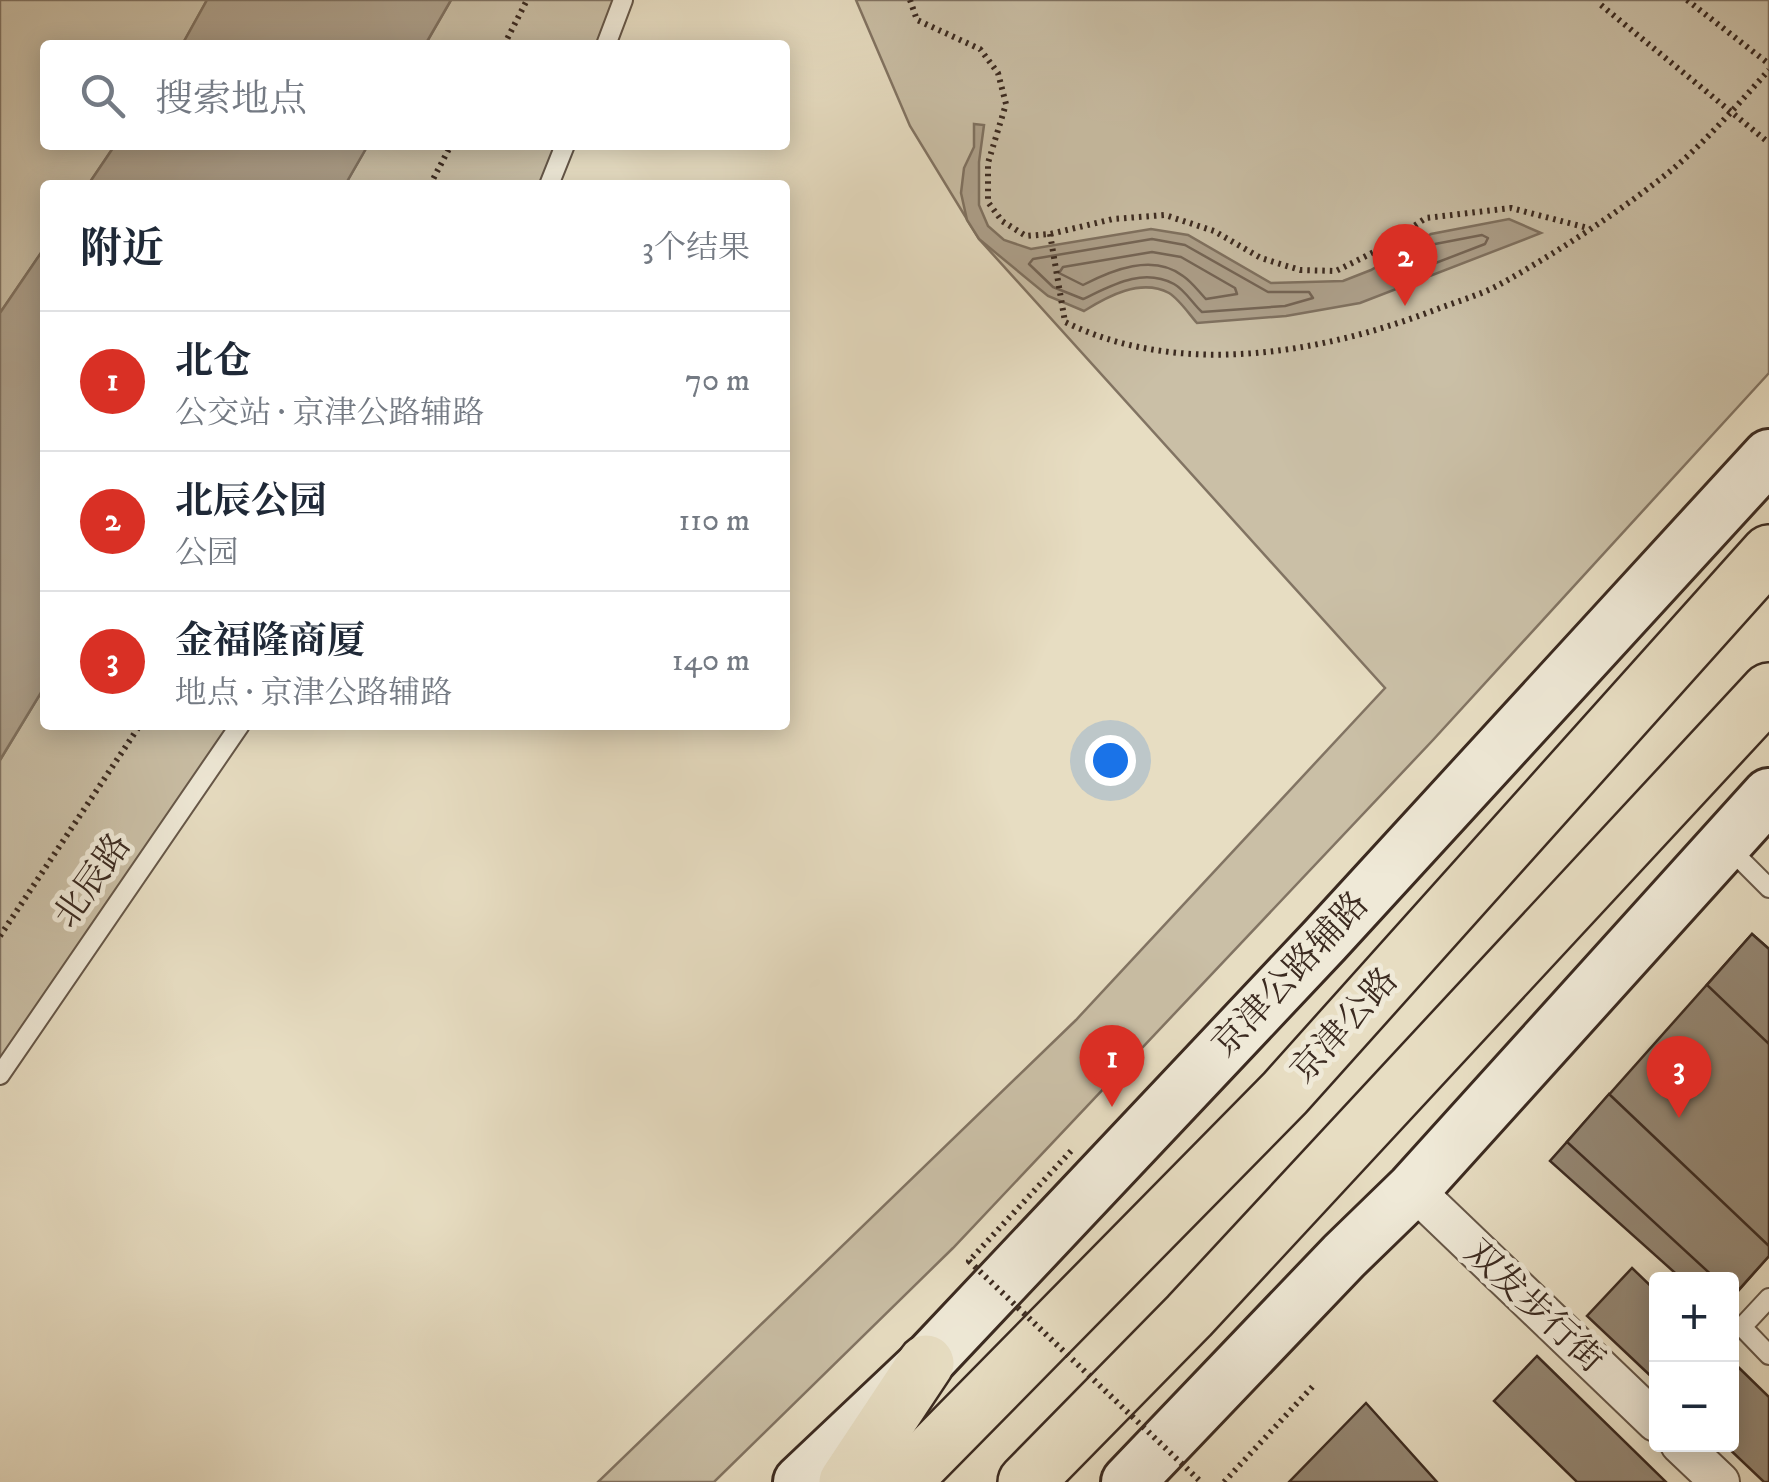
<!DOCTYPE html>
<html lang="zh">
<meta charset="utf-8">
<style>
:root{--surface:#fff;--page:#f6f6f7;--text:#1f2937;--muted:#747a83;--line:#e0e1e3;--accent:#d93025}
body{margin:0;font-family:"IM FELL DW Pica","Noto Serif SC",serif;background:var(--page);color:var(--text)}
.controls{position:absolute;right:30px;bottom:30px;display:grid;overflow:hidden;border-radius:10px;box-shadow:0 5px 25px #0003}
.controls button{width:90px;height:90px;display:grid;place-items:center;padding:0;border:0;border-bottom:2px solid var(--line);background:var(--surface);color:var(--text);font:50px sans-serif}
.you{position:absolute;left:1110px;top:760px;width:35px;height:35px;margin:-25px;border:8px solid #fff;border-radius:50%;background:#1a73e8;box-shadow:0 0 0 15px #1a73e833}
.badge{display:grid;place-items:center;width:65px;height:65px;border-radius:50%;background:var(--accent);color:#fff;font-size:32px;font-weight:700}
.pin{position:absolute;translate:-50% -82px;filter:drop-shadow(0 2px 5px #0008)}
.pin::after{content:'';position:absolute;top:52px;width:35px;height:30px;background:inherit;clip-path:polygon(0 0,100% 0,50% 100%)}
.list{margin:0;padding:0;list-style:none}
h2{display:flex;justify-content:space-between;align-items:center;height:130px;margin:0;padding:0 40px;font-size:42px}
h2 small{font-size:32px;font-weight:400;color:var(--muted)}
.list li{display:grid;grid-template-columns:65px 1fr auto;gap:30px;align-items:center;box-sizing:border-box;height:140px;padding:0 40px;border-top:2px solid var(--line)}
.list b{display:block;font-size:38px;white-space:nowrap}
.list p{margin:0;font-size:32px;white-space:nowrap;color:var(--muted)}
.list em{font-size:32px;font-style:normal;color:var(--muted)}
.icon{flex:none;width:55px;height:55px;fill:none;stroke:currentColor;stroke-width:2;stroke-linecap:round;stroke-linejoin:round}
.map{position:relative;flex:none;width:1769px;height:1482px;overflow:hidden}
.search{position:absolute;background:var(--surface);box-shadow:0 5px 25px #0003;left:40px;top:40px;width:750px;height:110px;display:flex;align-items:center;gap:25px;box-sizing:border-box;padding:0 35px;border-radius:10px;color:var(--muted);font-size:38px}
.panel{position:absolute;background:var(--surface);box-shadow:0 5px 25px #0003;left:40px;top:180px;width:750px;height:550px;border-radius:10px}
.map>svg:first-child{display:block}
</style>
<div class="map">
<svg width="1769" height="1482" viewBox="0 0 1769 1482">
<rect width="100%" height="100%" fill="#e7ddc2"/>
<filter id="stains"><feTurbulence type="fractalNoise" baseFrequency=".002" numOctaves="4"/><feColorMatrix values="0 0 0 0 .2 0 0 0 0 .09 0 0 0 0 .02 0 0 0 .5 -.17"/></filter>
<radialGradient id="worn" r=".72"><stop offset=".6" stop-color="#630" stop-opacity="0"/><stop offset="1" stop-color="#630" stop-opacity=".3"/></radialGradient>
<g fill="#cabfa6" stroke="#827463" stroke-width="2.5">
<path d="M0,0H207L182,45H45V145H115L88,185H45V247L0,313Z"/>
<path d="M451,0H623L606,45H425Z"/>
<path d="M856,0H1769V373L1433,740L953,1248L714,1482H598L1076,1020L1385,688L979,239L910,126Z"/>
<path d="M368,145H565L549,185H345Z"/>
<path d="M45,686V725H240L0,1075V760Z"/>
</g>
<g fill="#ada08b" stroke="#7f7160" stroke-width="2.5">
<path d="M207,0H451L425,45H182Z"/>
<path d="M974,124L984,125L979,162V205L988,226L1004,240L1031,249L1151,229L1188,235L1271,283L1343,281L1371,270L1431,234L1509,219L1541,233L1360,303L1286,316L1197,323C1189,314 1179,299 1169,293C1141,278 1108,296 1084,311L1048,296L979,239L967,220L961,193L964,168L974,147Z"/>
<path d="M115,145H368L345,185H88Z"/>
<path d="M45,247V686L0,760V313Z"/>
</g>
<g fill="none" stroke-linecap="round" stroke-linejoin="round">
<g stroke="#746556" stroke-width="2.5">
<path d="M1482,235L1488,238L1485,244L1394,279L1388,277L1389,271L1435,244Z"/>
<path d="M1152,239L1185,245L1268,292H1309L1313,298L1285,306L1202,312C1193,304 1185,290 1174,284C1142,267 1111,286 1083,299L1053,287L1029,264L1033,259Z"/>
<path d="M1152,252L1181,257L1235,288L1237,294L1206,299C1199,292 1192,282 1183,276C1153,253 1112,270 1083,285L1059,273L1063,267Z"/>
</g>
</g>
<g fill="#948774" stroke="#3b2a20" stroke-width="2.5">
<path d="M1752,934L1769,949V1256L1732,1298V1280H1683L1550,1161Z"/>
<path d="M1752,934L1769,949V1044L1707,985Z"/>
<path d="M1609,1094L1769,1246V1256L1734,1295L1732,1280H1717L1567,1142Z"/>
<path d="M1632,1268L1656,1291V1381L1587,1316Z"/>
<path d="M1537,1356L1666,1482H1577L1494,1401Z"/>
<path d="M1732,1361L1769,1397V1482H1764L1724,1444H1732Z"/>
<path d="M1366,1403L1437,1482H1289Z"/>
</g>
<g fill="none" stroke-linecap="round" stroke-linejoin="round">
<defs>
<g id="lane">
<path d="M606,45L623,0"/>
<path d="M549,185L565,145"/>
<path d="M1729,848L1769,888"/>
<path d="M0,1075L240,725"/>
<path d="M1769,1298L1742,1327L1769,1355"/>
</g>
<g id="street">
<path d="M1413,1189L1656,1422"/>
<path d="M1680,1444L1720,1482"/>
</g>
<g id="secondary">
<path d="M800,1482L926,1363L1324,941L1769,456"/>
<path d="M1128,1482L1344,1256L1413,1189L1769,795"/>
</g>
<g id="highway">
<path d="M847,1482L926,1363"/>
<path d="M902,1482L1285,1093L1769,553"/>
<path d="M1026,1482L1189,1316L1769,691"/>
</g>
</defs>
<use href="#lane" stroke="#665748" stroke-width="22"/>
<use href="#street" stroke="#665748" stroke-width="42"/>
<use href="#secondary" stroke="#3b2a20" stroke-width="58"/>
<use href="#highway" stroke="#3b2a20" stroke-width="60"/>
<g stroke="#3b2a20" stroke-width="6" stroke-dasharray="2.5 5" stroke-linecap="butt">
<path d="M910,0L917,20L980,49L998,73L1006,104L988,163V202L1002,221L1026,236L1050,234L1113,219L1165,215L1214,231L1261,258L1300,270L1336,271L1378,250L1426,218L1511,208L1588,228"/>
<path d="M1687,0L1769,64"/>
<path d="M1601,5L1769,143"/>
<path d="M504,45L527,0"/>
<path d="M430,185L451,145"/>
<path d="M1050,234L1065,322C1181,379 1324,353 1440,308C1459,301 1479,295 1497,286C1556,253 1615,215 1668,173C1705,143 1737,105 1769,70"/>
<path d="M0,936L140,725"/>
<path d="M1224,1482L1314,1385"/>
</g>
<use href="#lane" stroke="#efe9d7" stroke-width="18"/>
<use href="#street" stroke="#efe9d7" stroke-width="38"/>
<use href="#secondary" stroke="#efe9d7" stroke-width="52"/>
<use href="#highway" stroke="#e7ddc2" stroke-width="55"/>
<path stroke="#3b2a20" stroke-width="6" stroke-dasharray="2.5 5" stroke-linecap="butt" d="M1071,1151L969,1261L1201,1482"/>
</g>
<g text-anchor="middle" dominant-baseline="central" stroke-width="10" stroke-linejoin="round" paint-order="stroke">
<g font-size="35" fill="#3b2a20" stroke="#efe9d7">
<text transform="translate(93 881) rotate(-55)">北辰路</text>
<text transform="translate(1291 975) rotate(-47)">京津公路辅路</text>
<text transform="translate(1345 1026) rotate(-48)">京津公路</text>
<text transform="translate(1534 1307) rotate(43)">双发步行街</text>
</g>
</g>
<rect width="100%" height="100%" filter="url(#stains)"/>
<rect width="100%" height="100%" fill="url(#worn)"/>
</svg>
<div class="controls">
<button>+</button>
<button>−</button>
</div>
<div class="you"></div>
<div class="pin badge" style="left:1112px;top:1107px">1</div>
<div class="pin badge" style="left:1405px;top:306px">2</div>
<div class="pin badge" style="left:1679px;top:1118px">3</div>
<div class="search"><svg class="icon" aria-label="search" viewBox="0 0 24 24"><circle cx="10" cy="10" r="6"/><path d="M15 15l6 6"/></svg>搜索地点</div>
<section class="panel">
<h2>附近<small>3个结果</small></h2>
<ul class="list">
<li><span class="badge">1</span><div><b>北仓</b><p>公交站 · 京津公路辅路</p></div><em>70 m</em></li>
<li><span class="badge">2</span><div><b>北辰公园</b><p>公园</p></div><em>110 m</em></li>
<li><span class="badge">3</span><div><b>金福隆商厦</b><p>地点 · 京津公路辅路</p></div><em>140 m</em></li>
</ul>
</section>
</div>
